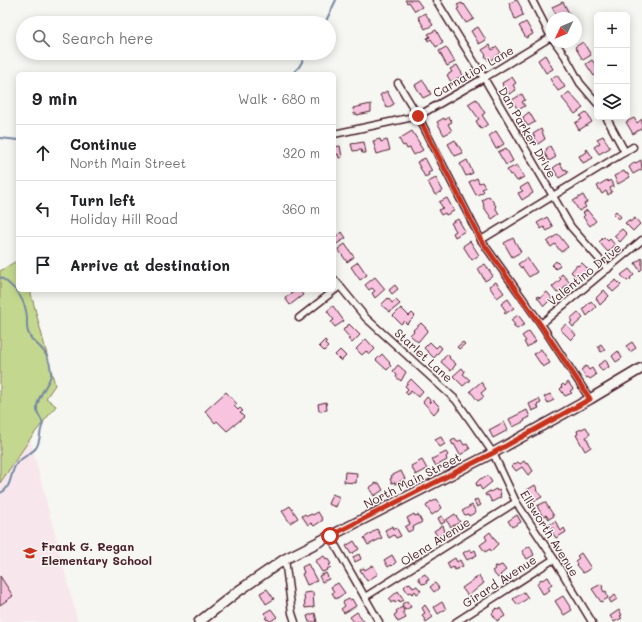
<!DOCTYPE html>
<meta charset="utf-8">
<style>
:root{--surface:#fff;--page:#f2f2f2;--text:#202124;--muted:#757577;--line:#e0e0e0}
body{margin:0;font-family:Mali,sans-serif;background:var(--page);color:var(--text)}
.controls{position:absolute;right:12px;top:12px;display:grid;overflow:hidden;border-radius:6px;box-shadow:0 2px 10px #0003}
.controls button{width:36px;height:36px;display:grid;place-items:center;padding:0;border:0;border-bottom:1px solid var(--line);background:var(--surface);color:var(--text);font:20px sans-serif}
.compass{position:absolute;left:546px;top:12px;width:36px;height:36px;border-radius:50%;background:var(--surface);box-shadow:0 2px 10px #0003;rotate:226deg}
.stop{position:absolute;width:12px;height:12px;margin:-9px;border:3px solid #c8321e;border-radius:50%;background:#fff}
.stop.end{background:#c8321e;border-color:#fff;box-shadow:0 1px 4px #0008}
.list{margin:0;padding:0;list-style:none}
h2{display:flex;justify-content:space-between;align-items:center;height:52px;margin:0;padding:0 16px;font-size:17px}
h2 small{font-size:13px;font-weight:400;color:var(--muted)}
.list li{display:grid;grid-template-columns:26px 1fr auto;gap:12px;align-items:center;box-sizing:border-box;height:56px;padding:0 16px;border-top:1px solid var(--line)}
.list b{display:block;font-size:15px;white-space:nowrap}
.list p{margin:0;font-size:13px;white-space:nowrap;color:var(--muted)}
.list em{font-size:13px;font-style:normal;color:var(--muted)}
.icon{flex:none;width:22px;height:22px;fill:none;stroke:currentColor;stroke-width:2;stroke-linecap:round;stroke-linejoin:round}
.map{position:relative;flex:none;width:642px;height:622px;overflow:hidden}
.search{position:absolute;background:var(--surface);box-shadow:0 2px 10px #0003;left:16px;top:16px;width:320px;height:44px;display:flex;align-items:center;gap:10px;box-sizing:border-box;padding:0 14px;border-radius:22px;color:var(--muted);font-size:15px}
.panel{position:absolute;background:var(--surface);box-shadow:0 2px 10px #0003;left:16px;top:72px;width:320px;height:220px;border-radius:6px}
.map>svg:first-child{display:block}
</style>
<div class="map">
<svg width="642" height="622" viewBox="0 0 642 622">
<rect width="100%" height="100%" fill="#f6f6f2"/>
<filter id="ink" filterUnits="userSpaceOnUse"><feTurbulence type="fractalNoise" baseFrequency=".025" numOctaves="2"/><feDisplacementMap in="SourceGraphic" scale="8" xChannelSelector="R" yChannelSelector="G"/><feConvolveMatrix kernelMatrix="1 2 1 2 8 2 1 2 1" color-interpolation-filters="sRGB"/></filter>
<g filter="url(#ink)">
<path fill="#f7e7ec" d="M30,439L78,622H0V483Z"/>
<path fill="#c3d88e" stroke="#867c5c" d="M18,260V290H30L55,385L46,398L56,406L30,439L0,483V271Z"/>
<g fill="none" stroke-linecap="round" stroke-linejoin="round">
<g stroke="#7689a4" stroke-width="2">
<path d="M325,23L336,0"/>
<path d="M292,74L299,67L307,53"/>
<path d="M0,138L18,140"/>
<path d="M0,277C14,286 26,300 27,318C27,325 26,331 31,338C33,341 37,344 39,346C47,353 51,364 51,374C51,382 36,396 37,410C37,414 42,419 43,424C39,431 41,441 36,448C30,455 19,458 15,466C10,476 11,489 0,493"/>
</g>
</g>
<g fill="#f8c3de" stroke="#4a1f2b">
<path d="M405,0H417L422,7L415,11L409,2L407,3Z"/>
<path d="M517,0L522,9H521L523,15L515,19L509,3Z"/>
<path d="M563,2L570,15L564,18H558L552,7Z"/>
<path d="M462,3L463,5L464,4L474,19L466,23L457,9L459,8L457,5Z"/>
<path d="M425,13L433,25L425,29L418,17Z"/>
<path d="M526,22L533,34L526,38L519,26Z"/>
<path d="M478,27L486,40L479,44L471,31Z"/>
<path d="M436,30L443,43L436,47L431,39L428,41L427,38L430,37L428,34Z"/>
<path d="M583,42L591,55L583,60L575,47Z"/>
<path d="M490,45L492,50L497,47L501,53L489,61L485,56L486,55L482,50Z"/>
<path d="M446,47L455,62L447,66L439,51Z"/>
<path d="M545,55L553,69L546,73L538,60Z"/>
<path d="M592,60L597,67V74L594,76L586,64Z"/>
<path d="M457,65L463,75L451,82L447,75L452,72L450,69Z"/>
<path d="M557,75L565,87L558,91L550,79Z"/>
<path d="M512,77L516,83L513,85L516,90L509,94L506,88L504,89L502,83Z"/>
<path d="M423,80L431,94L423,98L415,85Z"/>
<path d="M387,91L394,104L387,108L380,95Z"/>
<path d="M569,92L583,108L575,114L562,98Z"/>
<path d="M522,94L525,100L522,102L525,106L518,110L512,100Z"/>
<path d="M476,99L485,113L482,115L488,124L481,129L476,121L479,119L468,104Z"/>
<path d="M371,104V112L357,115V114H354L353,108Z"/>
<path d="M529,112L535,122L528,126L525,122H524L523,117Z"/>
<path d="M586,112L592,122L579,130L575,123L582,119L580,116Z"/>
<path d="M449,117L452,122L448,124L452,131L444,135L437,122L444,118L445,120Z"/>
<path d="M634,118L637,123L642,119V128L633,134L626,122Z"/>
<path d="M541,129L545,139L538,144L533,134Z"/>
<path d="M412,131L420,144H419L423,150L414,155L410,148L407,149L405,145L403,146L399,139Z"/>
<path d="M496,131L504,144L496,149L489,136Z"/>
<path d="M603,136L610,148L599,154L594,147L600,143L597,139Z"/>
<path d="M380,139L381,142L387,140L390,150L377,154L373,141Z"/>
<path d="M455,140L463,153L455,156L448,144Z"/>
<path d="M364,142L366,153H362L361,150L353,151L351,144Z"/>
<path d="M340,146L342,157L339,158L338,154L334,155V147Z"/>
<path d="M550,146L556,157L549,161L544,152L547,151L546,149Z"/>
<path d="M506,148L513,161L506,165L498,152Z"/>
<path d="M587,149L593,158L583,163L579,156L587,152L586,150Z"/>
<path d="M425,158L432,171L428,173L429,175L425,177L417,162Z"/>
<path d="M467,160L473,173L466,176L460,164Z"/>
<path d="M641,160L642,169L633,174L629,167L635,162L636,163Z"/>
<path d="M560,163L564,170L566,169L568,173L559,178L553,168Z"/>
<path d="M517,165L524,177L517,181L512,174L510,175L507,170Z"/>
<path d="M624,171L626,174L627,173L630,177L618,184L614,176Z"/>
<path d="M436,178L443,191L435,195L428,182Z"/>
<path d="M477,178L479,183L482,182L485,187L482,189L484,191L482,193L476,195L469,182Z"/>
<path d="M607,180L608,182L610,180L614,186L610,188L612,192L608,195L606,191L602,194L597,186Z"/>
<path d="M528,183L533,193L522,200L518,193L523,191L520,188Z"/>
<path d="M583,195L587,202L584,204L586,207L579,211L573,201Z"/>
<path d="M489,196L496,206L495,207L499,214L492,219L483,206L484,205L482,200Z"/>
<path d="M447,198L454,211L446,215L445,213L441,215L438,210L443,208L439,202Z"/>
<path d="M587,210L596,221L590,226L583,217L585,215L583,213Z"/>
<path d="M616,211L621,217L618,219L613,214Z"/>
<path d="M547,217L553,227L547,231L544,227L541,229L537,223Z"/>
<path d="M635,218L640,224L633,231L625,223L629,220L630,222Z"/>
<path d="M458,219L465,231L455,237L453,233L456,231L451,223Z"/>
<path d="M622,229L627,234L620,242L614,236Z"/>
<path d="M334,231L338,236L342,232L346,238L335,245Z"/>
<path d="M558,234L568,247L561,252L555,244L551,247L547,242Z"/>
<path d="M604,237L608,241L610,239L615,245L608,252L599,242Z"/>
<path d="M513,238L521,252L512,257L504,243Z"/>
<path d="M470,241L479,255L472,260L463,246Z"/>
<path d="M345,244L354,257L347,262L338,249Z"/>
<path d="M527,258L537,272L529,277L522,267L521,268L518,264Z"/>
<path d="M642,258V269L640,271L635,263Z"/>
<path d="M556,261L560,265L556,269L552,265Z"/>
<path d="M358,262L367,275L360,280L351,267Z"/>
<path d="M582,263L588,269L577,278L571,272L577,265L578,266Z"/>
<path d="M485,264L493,276L485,281L478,268Z"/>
<path d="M629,269L634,275L630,278L631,279L627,281L621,275Z"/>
<path d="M562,274L570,283L564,287L565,288L557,293L552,287L561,279L559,277Z"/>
<path d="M375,277L385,289L375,298L372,293L375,291L372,288L369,290L365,285Z"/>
<path d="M616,280L621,285L613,292L608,286Z"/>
<path d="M496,282L504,293L497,298L489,286Z"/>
<path d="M395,285L398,289L392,294L389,290Z"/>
<path d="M297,290H299L303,295L290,305L285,298Z"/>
<path d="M604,290L609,296L600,305L596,298Z"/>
<path d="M547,292L552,298L544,306L537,297L539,296L540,298Z"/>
<path d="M388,298L392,303L396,300L400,304L390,312L381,305Z"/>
<path d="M508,299L514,308L505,314L504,312L506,311L501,304Z"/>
<path d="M591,301L596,307L587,316L583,309Z"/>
<path d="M333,306L344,321L335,327L331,322L334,320L327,311Z"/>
<path d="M401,308L409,316L412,313L415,316L407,324L404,321L401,324L393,316Z"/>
<path d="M578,312L583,318L573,327L570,323L572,321L570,319Z"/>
<path d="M518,315L525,324L517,329L513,326L515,325L511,320Z"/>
<path d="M421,323L428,330L418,342L410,335L414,331L413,330Z"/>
<path d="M349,324L360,335L352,343L348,339L350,338L343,330Z"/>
<path d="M566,324L576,335L571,340L560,329Z"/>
<path d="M529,331L536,341L527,347L524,342L526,341L522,336Z"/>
<path d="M366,339L375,349L369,355L366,351L362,355L356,349Z"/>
<path d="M325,340L327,342L325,344L328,347L324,351L319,346Z"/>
<path d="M430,342L436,348L439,345L442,348L434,358L424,348Z"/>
<path d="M463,342L465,344L459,349L457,347Z"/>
<path d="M632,342L636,348L630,352L626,346Z"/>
<path d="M601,344L605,350L601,352L598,346Z"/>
<path d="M541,349L550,363L543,367L534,354Z"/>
<path d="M340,350L346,356L341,361L335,355Z"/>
<path d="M618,351L622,358L616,362L612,356Z"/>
<path d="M382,354L390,363L389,364L391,366L387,370L376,360Z"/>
<path d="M447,354L450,357L449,358L456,364L451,371L441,362Z"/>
<path d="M606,360L609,367L602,371L598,365Z"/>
<path d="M398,365L406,372L401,381L396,377L397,375L393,371Z"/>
<path d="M586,366L589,370L592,368L596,375L590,379L588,377L586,378L581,370Z"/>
<path d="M462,368L465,372L463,374L470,380L463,386L453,376Z"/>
<path d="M411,379L423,391L418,397L411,391L408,395L405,392L408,389L405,386Z"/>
<path d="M481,382L486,389L481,393L484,397L478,401L470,391Z"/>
<path d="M568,382L573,389L570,391L572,393L565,396L560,389L562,387L561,386L563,384L565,386Z"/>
<path d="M226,392L237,404L234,406L238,410L240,408L243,411L240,413L244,417L227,431L217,421L215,423L205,411Z"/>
<path d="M550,394L554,400L548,403L544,397Z"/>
<path d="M427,397L430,400L429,402L430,403L433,400L440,407L434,414L423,402Z"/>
<path d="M539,399L541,403L537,405L539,408L532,411L529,404Z"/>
<path d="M326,402L327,410L319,411L318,404Z"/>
<path d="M527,410L530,417L524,420L525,421L513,427L509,419Z"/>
<path d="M504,422L508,430L493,438L489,430Z"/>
<path d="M586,427L590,434L586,437L591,447L585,451L576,435L578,434L577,431Z"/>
<path d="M441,437L445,444L440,447L435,440Z"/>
<path d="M455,439L457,442L461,440L464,445L467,444L470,449L460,455L454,444L453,445L451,441Z"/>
<path d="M446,452L448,455L446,457L447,460L436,466L432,459Z"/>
<path d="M422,460L427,469L416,475L411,466Z"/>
<path d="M524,461L526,464L528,463L533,471L528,475L522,467L516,471L512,466L518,462L520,464Z"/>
<path d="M401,471L405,479L395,484V482L392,483L390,479L392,478L391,476Z"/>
<path d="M345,472L357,473L356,483L344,482Z"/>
<path d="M488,476L492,482L482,490L479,485L477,486L476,483L480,479Z"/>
<path d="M376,483L377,484L379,483L383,490L374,496L369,488Z"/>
<path d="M535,485L537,489L536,490L542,497L535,501L527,490Z"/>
<path d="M496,489L497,491L499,490L501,494L500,495L501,497L492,502L488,495L486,496L485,494L490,491V492Z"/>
<path d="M332,494L340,497L336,507L328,504Z"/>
<path d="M437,499L442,508L432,515L426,506L431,501L432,502Z"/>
<path d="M477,499L481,505L477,507L474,501Z"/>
<path d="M545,502L554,516L549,519L546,515L543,517L537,506Z"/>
<path d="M472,505L476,512L469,516L468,514L465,515L462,511Z"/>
<path d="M290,506L298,518L290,523L282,511Z"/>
<path d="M318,512L323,520L314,526L311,523L308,525L302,516L305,514L307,516L312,514L313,515Z"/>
<path d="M414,514L415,516L418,515L422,522L413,527L414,529L408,532L405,527L410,524L407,518Z"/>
<path d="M455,514L460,522L451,527L446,520Z"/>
<path d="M517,515L521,522L512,527L508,521Z"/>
<path d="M442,516L445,522L441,524L438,518Z"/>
<path d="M555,521L561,531L564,528L566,532L556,538L551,531L554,529L553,528L552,529L549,525Z"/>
<path d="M443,525L445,532L438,537L434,531Z"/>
<path d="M393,526L394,529L396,527L401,536L396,538L394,535L389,538L385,530Z"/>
<path d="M377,529L382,538L368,545L364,538Z"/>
<path d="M490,532L498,544L491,551L490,549L485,552L480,545L487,540L485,536Z"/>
<path d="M354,541L359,549L351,554L346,546Z"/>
<path d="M530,546L534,555L527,559L522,551Z"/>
<path d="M470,549L472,552L475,550L477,555L467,560L463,553Z"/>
<path d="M581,553L591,568L583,573L576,565L577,564L575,561L579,558L577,556Z"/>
<path d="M359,554L361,559L355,562L353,557Z"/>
<path d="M392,555L396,562L392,566L391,565L388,567L384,560Z"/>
<path d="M324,556L326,559L327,558L331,564L329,565L331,567L327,569L328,570L322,572L315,561Z"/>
<path d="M455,558L457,562L460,560L463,566L455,570L453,567L450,569L447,563Z"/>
<path d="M308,564L317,581L307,585L302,574L304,573L302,567Z"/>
<path d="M373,565L378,574L367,581L360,570L364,568L365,570Z"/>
<path d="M496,565L497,567L502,565L506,570L500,575L501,576L498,578L492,571L495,569L494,567Z"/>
<path d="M326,573L329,579L322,582L319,576Z"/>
<path d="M425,574L429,580L426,581L427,583L422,584L418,578Z"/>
<path d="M0,576L13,596L0,605Z"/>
<path d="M479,576L484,583L468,596L462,588Z"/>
<path d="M548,577L552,584L548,587L550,590L543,594L537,584L541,579L542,580Z"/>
<path d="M338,583L345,593L336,599L332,593L334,592L331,587Z"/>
<path d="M408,583V584L410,583L413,588L417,586L421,591L417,594L415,591L412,594L410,592L408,593L404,587Z"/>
<path d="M435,583L439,588L434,592L430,587Z"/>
<path d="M601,584L603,587L602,588L604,592L606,591L607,593L606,594L608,598L601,602L592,589Z"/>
<path d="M267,589L274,599L266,604L260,593Z"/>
<path d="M398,591L404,600L400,602L399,600L395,603L394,601L391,603L389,599Z"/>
<path d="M313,592L314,607L305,608L304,593Z"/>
<path d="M524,592L528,598L518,605L513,599Z"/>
<path d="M615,595L617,599L611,603L609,599Z"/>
<path d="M563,596L572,610L564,615L555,601Z"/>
<path d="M349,599L350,600L352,599L356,606L344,613L341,609L345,606L343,602Z"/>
<path d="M407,601L411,607L405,610L402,604Z"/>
<path d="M442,602L446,609L438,614L434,607Z"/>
<path d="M425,605L433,617L426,622L422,615L425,613L422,608Z"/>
<path d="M402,607L404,611L403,612L406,618L398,622L394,615L397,613L396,611Z"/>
<path d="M497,608L498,609L500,608L505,616L497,621L492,613L494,612L493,611Z"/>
<path d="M271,609L277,617L271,621V622H269L270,621L268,619L267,620L265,618L267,617L264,613Z"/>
<path d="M619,610L622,615L620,616L622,618L614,622L610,616Z"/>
<path d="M357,612L364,621L363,622H354L350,617Z"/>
<path d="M315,613L317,622H309L307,616Z"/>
</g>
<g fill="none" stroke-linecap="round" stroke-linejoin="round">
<defs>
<g id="street">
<path d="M436,0L484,78L571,227L608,269"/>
<path d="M532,0L552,39"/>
<path d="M555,42L565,56L580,83L597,103"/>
<path d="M398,83L418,116L481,240L541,324L590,399"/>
<path d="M606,117L625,152"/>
<path d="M334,134L418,116L484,78L551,37"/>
<path d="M481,240L633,147"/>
<path d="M334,279L366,318L456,400L493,453L516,502L554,559L592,622"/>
<path d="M299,318L340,286"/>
<path d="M541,324L642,240"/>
<path d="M330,536L379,622"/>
<path d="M285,559L292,613L295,622"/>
<path d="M365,597L516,502"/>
<path d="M456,622L554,559"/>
</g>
<path id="secondary" d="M199,622L237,592L285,559L493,453L590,399L642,368"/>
</defs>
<use href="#street" stroke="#4a1f2b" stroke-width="9"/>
<use href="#secondary" stroke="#4a1f2b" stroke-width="12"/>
<use href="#street" stroke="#f6f6f2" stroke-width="6"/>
<use href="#secondary" stroke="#f6f6f2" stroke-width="9"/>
</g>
</g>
<g fill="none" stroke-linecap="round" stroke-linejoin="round" filter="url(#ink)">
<path stroke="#c8321e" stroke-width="5" d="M330,536L493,453L590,399L540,324L481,240L418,116"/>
</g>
<defs>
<symbol id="school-bare" viewBox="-9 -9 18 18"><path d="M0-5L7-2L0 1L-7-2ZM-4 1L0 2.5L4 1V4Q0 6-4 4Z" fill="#c8321e" stroke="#f6f6f2" stroke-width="2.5" paint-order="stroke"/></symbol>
</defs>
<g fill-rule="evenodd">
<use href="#school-bare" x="20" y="543" width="20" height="20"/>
</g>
<g text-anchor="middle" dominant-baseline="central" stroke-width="3" stroke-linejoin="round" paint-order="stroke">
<g font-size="12" fill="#4a1f2b" stroke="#f6f6f2">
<text transform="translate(473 71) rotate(-30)">Carnation Lane</text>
<text transform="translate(528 132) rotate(60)">Dan Parker Drive</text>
<text transform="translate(584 274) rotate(-39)">Valentino Drive</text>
<text transform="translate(424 355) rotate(42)">Starlet Lane</text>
<text transform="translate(412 480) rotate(-27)">North Main Street</text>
<text transform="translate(550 533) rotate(58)">Ellsworth Avenue</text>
<text transform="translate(435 541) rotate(-32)">Olena Avenue</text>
<text transform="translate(499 581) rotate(-33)">Girard Avenue</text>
</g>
<g font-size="12" font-weight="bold" fill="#4a1f2b" stroke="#f6f6f2" text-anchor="start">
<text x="41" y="546">Frank G. Regan<tspan x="41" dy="14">Elementary School</tspan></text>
</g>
</g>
</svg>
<div class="controls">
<button>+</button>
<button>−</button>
<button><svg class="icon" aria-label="layers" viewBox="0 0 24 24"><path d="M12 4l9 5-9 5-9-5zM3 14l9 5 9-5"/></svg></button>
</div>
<svg class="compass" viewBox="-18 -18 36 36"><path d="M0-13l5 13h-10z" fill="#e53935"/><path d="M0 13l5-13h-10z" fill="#757577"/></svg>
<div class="stop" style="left:330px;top:536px"></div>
<div class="stop end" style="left:418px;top:116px"></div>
<div class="search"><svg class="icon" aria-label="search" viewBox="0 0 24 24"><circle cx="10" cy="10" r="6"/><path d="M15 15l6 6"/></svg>Search here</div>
<section class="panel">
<h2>9 min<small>Walk · 680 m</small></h2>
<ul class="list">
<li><svg class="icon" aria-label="ahead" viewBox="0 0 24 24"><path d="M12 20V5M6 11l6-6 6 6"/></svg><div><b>Continue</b><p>North Main Street</p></div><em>320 m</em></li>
<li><svg class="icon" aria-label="left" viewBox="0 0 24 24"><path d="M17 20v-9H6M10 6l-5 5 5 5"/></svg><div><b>Turn left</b><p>Holiday Hill Road</p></div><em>360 m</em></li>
<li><svg class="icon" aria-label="arrive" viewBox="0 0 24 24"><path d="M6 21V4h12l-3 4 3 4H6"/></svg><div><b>Arrive at destination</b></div></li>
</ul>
</section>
</div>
